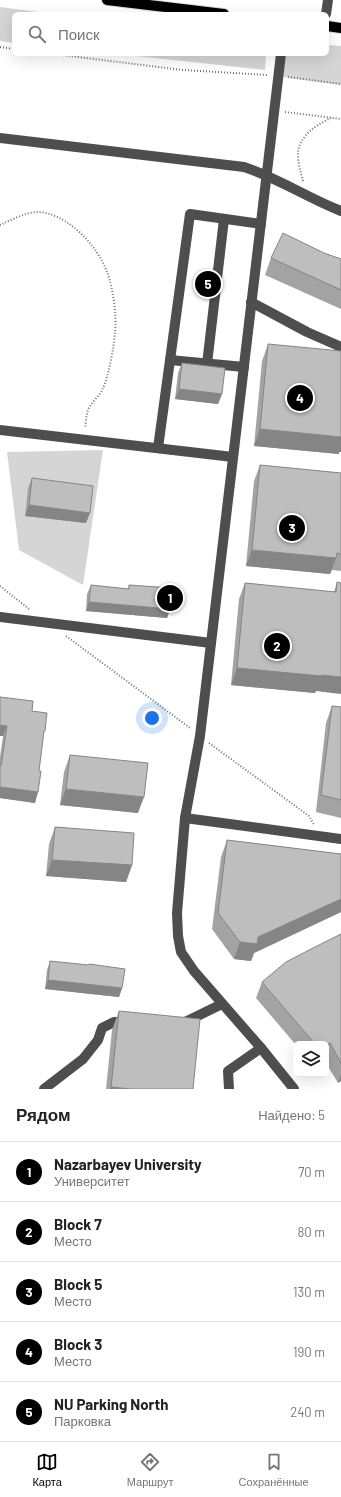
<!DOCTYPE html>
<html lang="ru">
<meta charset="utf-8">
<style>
:root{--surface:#fff;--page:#f2f2f2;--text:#222;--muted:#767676;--line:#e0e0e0;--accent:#000}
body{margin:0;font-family:Barlow,sans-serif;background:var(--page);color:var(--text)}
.controls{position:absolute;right:12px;bottom:12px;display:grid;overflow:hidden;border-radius:6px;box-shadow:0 4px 16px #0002}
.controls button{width:36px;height:36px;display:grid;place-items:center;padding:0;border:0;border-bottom:1px solid var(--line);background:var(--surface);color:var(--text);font:20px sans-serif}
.you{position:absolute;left:152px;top:718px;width:14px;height:14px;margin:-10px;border:3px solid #fff;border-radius:50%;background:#1a73e8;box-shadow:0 0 0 6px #1a73e833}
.badge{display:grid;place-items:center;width:26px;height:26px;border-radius:50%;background:var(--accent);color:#fff;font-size:13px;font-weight:700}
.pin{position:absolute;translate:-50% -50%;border:2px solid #fff;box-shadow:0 1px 4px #0006}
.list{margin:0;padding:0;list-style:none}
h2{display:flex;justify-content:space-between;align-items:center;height:52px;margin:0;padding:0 16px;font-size:17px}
h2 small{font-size:13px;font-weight:400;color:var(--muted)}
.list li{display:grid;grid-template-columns:26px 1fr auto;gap:12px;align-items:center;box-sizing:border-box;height:60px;padding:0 16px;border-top:1px solid var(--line)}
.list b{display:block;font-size:15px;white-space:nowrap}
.list p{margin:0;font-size:13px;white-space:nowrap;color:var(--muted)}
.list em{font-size:13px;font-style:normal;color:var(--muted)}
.icon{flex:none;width:22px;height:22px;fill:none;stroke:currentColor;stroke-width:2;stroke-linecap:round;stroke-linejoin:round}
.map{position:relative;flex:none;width:341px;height:1089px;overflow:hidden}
.search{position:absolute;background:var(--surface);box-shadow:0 4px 16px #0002;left:12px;right:12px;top:12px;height:44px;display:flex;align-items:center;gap:10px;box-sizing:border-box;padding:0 14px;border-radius:6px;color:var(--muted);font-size:15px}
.sheet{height:352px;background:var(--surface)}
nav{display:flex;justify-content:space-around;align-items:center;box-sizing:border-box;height:56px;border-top:1px solid var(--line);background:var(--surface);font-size:11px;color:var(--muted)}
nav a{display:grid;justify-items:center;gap:2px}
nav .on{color:var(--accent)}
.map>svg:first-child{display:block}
</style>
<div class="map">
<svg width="341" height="1089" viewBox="0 0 341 1089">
<rect width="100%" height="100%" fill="#fff"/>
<g fill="#d5d5d5">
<path d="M0,7L53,14H14V43L0,41Z"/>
<path d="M327,45L341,46V85L283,77L286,54H327Z"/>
<path d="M118,54H266L265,70L257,69Z"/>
<path d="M103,450L83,585L19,550L7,452Z"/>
</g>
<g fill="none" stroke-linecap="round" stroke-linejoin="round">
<defs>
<g id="major">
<path d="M107,0L224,14"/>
<path d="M327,26L341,28"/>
</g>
</defs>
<use href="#major" stroke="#dbdbdb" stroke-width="12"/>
<g stroke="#707070" stroke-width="2" stroke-dasharray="1 2" stroke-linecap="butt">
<path d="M0,47L14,49"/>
<path d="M54,54L183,70L268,75"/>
<path d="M288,77L341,84"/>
<path d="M285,112L341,119"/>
<path d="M303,181C301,173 298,164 298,156C297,137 316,125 331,118"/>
<path d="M0,225C14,219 30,209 46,213C72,219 98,247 107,272C113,287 117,316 115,332C114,346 109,375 103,388C100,396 91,402 88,410C86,416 86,423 85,428"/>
<path d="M0,586L29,609"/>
<path d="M66,636L190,728"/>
<path d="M209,743L309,816L314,825"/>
</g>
<g stroke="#4e4e4e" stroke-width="10">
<path d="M326,14L328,0"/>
<path d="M281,54L200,736L185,818L341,839"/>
<path d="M0,138L244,167C278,178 308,198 341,211"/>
<path d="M251,302L307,332L341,347"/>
<path d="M170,360L244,367"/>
<path d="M207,364L224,219"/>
<path d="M0,430L233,457"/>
<path d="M158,448L190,214L261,224"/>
<path d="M0,617L211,643"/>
<path d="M185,818L177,913L178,936L181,952L194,971L261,1048"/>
<path d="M181,1024L222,1004"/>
<path d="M44,1089L83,1059L98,1040L102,1028L114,1022H128"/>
<path d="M229,1089L228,1071L261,1048L294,1089"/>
</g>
<use href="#major" stroke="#000" stroke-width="10"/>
</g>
<g fill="#a3a3a3">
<path d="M324,253L341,259V309L265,275L271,258Z"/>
<path d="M268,344L339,452V454L254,446L262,361Z"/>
<path d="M182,363L222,394L218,404L175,399L178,373Z"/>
<path d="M260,465L341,473V571L332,570L330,574L246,566L254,481Z"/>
<path d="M32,478L86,523L25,516L28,488Z"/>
<path d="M337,582L341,583L315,693L231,685L239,599L245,583L334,592Z"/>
<path d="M91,585L128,589L129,585L170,609L167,618L86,611L87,594Z"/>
<path d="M0,697L32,711L43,736L35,803L0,798V757L3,736H0Z"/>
<path d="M332,706L341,707V818L316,812L326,723Z"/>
<path d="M70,755L138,813L60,805L64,772Z"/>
<path d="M55,827L132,865L126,882L46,876L49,844Z"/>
<path d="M227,840L341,854V912L254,953L251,961L234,959L212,929L221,857Z"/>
<path d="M341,934V1081L338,1083L326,1063V1044H296V1045L256,998L262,982Z"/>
<path d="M50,961L88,965L89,964L122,988L119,997L45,989L47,970Z"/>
<path d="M119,1011L193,1089H106L112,1030Z"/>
</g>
<g fill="#858585">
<path d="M179,389L222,394L218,404L175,399Z"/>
<path d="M260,429L341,437V452H339V454L254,446Z"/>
<path d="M29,505L90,513L86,523L25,516Z"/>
<path d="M252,550L336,558L330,574L246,566Z"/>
<path d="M89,602L170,609L167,618L86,611Z"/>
<path d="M237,668L322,675L341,677V694L316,691L315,693L231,685Z"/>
<path d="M0,725L7,726L3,736H0Z"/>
<path d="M0,787L38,792L35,803L0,798Z"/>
<path d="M66,789L144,797L138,813L60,805Z"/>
<path d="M52,860L132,865L126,882L46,876Z"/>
<path d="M341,899V912L254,953L251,961L234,959L240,942L258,937Z"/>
<path d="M48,980L122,988L119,997L45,989Z"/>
<path d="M330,1043L326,1054V1045Z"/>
<path d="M341,1074V1081L338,1083Z"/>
<path d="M111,1087L131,1089H110Z"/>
</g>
<g fill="#bebebe" stroke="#858585">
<path d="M283,233L324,253L341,259V290L271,258Z"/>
<path d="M268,344L341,351V437L260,429Z"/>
<path d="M182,363L225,368L222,394L179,389Z"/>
<path d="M260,465L341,473V554L337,553L336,558L252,550Z"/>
<path d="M32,478L93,486L90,513L29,505Z"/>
<path d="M337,582L341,583V677L322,675L321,676L237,668L245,583L336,592Z"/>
<path d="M91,585L129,589V585L172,588L170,609L89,602Z"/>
<path d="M0,697L33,701L32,711L47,713L45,731H44L39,771H41L38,792L0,787V766H1L7,726L0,725Z"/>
<path d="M332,706L341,707V800L321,795Z"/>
<path d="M70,755L148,763L144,797L66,789Z"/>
<path d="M55,827L134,833L132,865L52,860Z"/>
<path d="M227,840L341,854V899L258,937L257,944L240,942L218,913Z"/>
<path d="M341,934V1063L330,1043L326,1045V1044H315L262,982L286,962L313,948Z"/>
<path d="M50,961L88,965L89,964L125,969L122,988L48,980Z"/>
<path d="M119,1011L200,1019L193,1089H131L111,1087Z"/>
</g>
</svg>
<div class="controls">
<button><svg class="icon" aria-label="layers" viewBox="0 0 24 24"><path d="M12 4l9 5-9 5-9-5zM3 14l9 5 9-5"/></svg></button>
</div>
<div class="you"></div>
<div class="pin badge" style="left:170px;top:598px">1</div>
<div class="pin badge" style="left:277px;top:646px">2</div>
<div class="pin badge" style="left:292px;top:528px">3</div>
<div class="pin badge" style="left:300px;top:398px">4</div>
<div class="pin badge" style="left:208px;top:284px">5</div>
<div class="search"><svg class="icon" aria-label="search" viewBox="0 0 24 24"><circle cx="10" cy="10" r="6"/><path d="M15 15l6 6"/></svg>Поиск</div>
</div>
<section class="sheet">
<h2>Рядом<small>Найдено: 5</small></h2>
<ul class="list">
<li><span class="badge">1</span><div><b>Nazarbayev University</b><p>Университет</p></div><em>70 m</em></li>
<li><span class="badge">2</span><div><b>Block 7</b><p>Место</p></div><em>80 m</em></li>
<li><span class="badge">3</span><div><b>Block 5</b><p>Место</p></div><em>130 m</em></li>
<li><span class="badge">4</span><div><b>Block 3</b><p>Место</p></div><em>190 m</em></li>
<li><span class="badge">5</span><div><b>NU Parking North</b><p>Парковка</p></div><em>240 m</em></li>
</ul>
</section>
<nav>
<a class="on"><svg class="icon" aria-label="map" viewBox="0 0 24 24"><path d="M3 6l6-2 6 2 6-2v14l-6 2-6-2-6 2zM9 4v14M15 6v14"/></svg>Карта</a>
<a><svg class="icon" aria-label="directions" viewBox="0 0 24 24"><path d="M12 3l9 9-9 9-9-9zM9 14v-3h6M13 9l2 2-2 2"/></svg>Маршрут</a>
<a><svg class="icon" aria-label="saved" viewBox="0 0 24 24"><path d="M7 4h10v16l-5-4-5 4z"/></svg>Сохранённые</a>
</nav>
